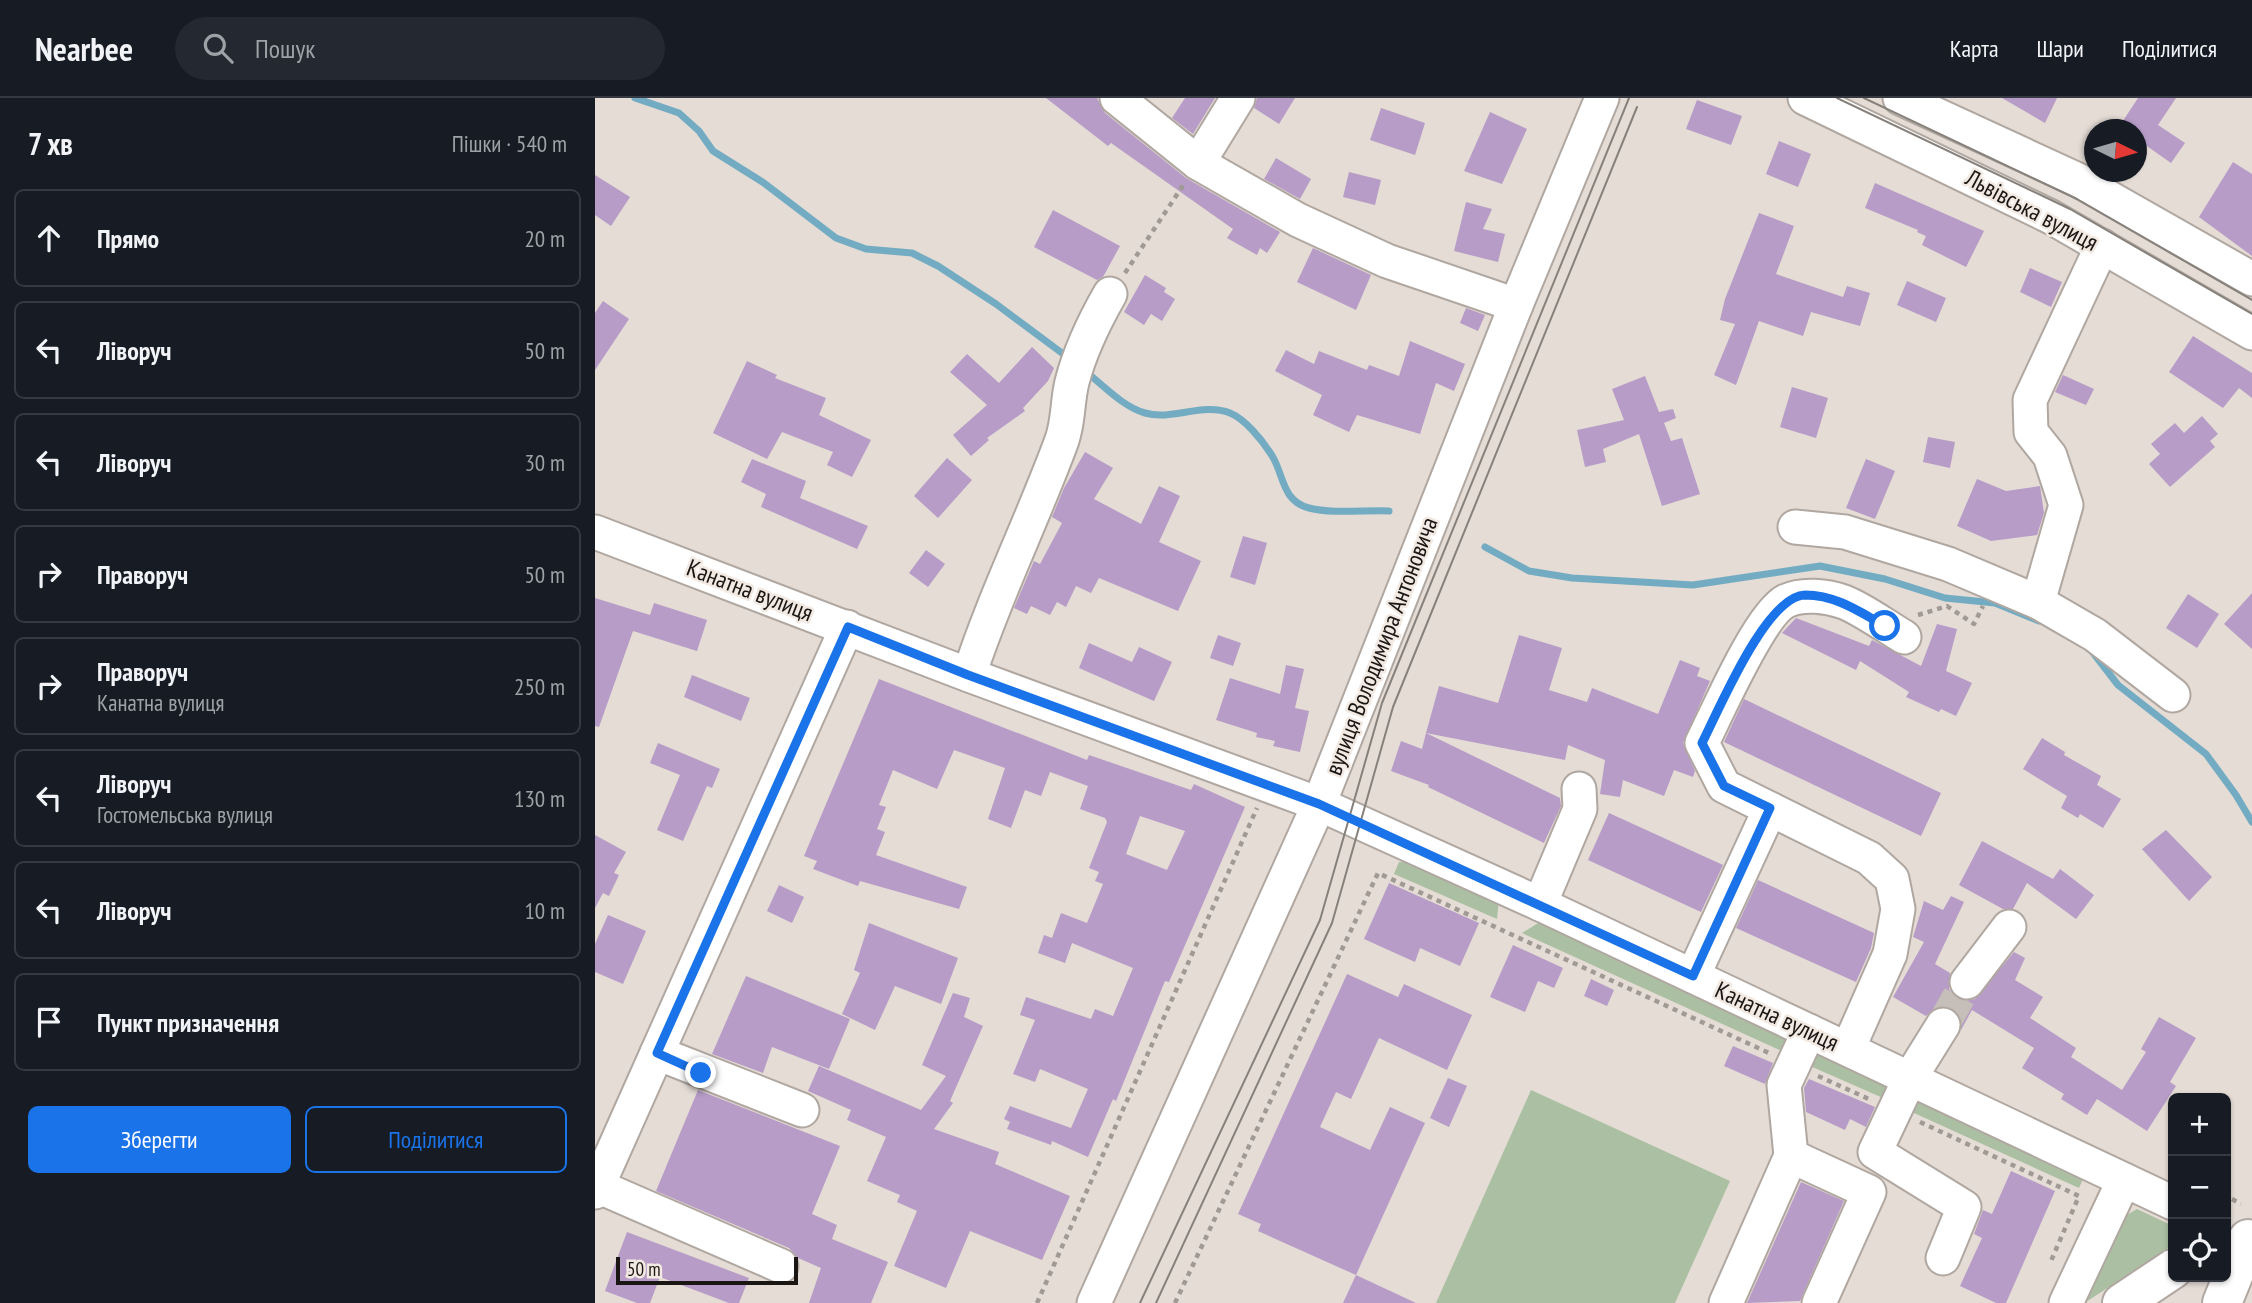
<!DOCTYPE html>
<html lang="uk">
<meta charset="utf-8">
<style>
:root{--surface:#171b24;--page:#242831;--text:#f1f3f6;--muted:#9ea1a6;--line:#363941;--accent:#1a73e8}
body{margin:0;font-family:"PT Sans Narrow",sans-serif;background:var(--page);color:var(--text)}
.controls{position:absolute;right:21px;bottom:21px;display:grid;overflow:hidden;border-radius:10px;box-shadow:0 2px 5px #0004}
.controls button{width:63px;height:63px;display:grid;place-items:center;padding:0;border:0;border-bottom:2px solid var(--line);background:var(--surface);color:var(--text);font:35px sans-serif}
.compass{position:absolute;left:1489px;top:21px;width:63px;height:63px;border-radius:50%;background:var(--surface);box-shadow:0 2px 5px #0004;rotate:95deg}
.scale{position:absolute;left:21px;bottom:18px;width:182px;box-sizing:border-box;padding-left:7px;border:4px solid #191613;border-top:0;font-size:19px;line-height:24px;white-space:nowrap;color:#191613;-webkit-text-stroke:5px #f2eae2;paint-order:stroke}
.stop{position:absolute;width:21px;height:21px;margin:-16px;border:5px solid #1a73e8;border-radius:50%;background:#fff}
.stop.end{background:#1a73e8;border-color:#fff;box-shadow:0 2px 7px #0008}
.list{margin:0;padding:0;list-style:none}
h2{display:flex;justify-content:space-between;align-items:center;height:91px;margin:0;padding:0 28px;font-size:30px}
h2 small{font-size:23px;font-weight:400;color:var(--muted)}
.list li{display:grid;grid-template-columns:46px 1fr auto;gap:21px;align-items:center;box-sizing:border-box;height:98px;margin:0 14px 14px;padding:0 14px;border:2px solid var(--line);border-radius:10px}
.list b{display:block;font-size:26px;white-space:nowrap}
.list p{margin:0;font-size:23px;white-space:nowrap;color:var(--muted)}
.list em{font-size:23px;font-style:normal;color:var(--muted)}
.actions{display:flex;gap:14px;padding:21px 28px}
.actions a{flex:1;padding:16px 0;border:2px solid var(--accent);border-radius:10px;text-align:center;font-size:24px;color:var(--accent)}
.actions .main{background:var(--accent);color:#fff}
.icon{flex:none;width:38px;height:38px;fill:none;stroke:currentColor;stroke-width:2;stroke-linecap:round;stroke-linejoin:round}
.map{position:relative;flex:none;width:1657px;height:1205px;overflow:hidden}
header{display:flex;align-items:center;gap:42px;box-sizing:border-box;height:98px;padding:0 35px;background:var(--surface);border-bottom:2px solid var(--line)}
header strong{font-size:33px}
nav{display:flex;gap:38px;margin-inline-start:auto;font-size:24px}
.search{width:490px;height:63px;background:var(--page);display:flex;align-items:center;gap:18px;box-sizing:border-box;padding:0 24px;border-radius:38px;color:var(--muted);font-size:26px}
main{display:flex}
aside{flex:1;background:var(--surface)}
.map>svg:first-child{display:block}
</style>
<header>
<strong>Nearbee</strong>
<div class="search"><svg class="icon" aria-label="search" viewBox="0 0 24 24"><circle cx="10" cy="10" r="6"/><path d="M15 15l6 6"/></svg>Пошук</div>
<nav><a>Карта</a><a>Шари</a><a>Поділитися</a></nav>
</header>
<main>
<aside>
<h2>7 хв<small>Пішки · 540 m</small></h2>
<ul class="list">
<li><svg class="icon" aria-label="ahead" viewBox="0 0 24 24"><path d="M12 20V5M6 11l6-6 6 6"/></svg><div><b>Прямо</b></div><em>20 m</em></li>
<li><svg class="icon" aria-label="left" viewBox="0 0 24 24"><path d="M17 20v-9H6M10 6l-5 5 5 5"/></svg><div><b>Ліворуч</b></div><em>50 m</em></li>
<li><svg class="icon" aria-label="left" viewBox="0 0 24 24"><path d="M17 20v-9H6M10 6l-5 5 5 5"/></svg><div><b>Ліворуч</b></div><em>30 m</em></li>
<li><svg class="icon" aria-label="right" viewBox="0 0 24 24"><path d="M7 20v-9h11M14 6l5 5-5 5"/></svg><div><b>Праворуч</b></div><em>50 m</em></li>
<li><svg class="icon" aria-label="right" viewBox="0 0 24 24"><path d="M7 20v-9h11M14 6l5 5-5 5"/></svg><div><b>Праворуч</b><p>Канатна вулиця</p></div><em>250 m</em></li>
<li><svg class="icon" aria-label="left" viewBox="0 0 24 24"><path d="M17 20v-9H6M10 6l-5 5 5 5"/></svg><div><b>Ліворуч</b><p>Гостомельська вулиця</p></div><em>130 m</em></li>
<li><svg class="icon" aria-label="left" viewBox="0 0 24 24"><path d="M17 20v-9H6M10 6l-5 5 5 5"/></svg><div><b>Ліворуч</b></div><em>10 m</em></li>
<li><svg class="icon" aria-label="arrive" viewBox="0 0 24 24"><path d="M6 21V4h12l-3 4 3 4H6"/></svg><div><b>Пункт призначення</b></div></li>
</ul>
<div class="actions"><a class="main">Зберегти</a><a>Поділитися</a></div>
</aside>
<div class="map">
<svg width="1657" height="1205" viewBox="0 0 1657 1205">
<rect width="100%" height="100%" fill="#e5dcd5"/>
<g fill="#abc0a2">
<path d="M804,764L829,765L904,802L902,821L799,776Z"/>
<path d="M945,824L1190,936L1189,954L927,835Z"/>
<path d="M1222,952L1297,987V1004L1206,964Z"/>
<path d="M936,992L1135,1083L1080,1205H841Z"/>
<path d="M1320,999L1489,1079L1484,1090L1308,1010Z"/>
<path d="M1542,1111L1578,1128V1147L1491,1204L1527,1120Z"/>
</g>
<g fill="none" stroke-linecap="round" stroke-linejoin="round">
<g stroke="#73acc2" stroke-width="7">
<path d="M40,0L84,15L104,33L118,53L169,85L241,140L271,151L317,155L343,168L401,206L475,261"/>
<path d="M490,273C508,287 528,309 550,315C578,323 607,304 635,315C650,321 667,342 676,356C689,375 686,403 714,410C738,416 769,412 794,413"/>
<path d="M890,449L934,473L977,480L1098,487L1225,468L1290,481L1350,500L1400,505L1444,523"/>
<path d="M1496,552L1523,587L1611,656L1641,697L1657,724"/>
</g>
</g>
<g fill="#b69cc7" fill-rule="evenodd">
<path d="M451,0H502L510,15L591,80L685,134L672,155L665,150L662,157L632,140L638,131L516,45L513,48Z"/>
<path d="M590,0H620L598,36L577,20Z"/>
<path d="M662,0H700L684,26L659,10Z"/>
<path d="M1407,0H1462L1450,25Z"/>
<path d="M1543,0H1581L1563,27L1590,45L1576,65L1542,41V32H1522Z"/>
<path d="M1102,2L1147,18L1136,47L1091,31Z"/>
<path d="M786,10L830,25L820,57L775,42Z"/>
<path d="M895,14L932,31L907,86L869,73Z"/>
<path d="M1184,43L1216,56L1203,89L1171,76Z"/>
<path d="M681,60L716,81L705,101L669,81Z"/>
<path d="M1638,64L1657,76V158L1604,119Z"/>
<path d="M754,74L786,82L780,107L748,99Z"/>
<path d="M0,77L35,99L16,128L0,117Z"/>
<path d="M1280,85L1389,133L1371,169L1327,147L1331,138L1322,134L1323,132L1270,110Z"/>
<path d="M871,104L897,111L888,131L910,136L903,164L859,153Z"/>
<path d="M458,112L525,148L508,179L502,182L439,149Z"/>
<path d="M1164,115L1199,128L1181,176L1248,199L1252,188L1275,195L1265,228L1216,214L1208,238L1164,223L1141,287L1119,277L1140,226L1125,222L1130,201Z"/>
<path d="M718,150L776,177L761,212L702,184Z"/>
<path d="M1435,170L1467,184L1456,209L1425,194Z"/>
<path d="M550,177L571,190L569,194L580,201L567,223L556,216L549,227L529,214Z"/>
<path d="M1312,183L1351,200L1341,224L1302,207Z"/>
<path d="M8,203L34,221L0,272V215Z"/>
<path d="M871,210L890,217L883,233L865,225Z"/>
<path d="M1598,238L1657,275V300L1644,290L1628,310L1574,274Z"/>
<path d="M815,243L870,266L859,293L841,285L825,336L762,317L754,334L718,317L727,297L680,273L691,252L719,266L724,253L772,272L774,267L804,278Z"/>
<path d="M437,249L459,270L453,283L428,310L430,313L392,340L394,342L376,358L358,337L392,307L355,274L372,256L404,285Z"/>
<path d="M152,263L182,277L180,280L231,300L224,317L276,342L257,379L232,367L238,354L187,334L172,361L118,335Z"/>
<path d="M1468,277L1499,291L1491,307L1460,294Z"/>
<path d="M1050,278L1064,314L1078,311L1081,320L1069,325L1076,343L1087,340L1105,396L1067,408L1044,336L1008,351L1011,364L990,369L982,332L1029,322L1017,291Z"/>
<path d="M1197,289L1233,300L1221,340L1185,329Z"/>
<path d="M1607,318L1623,336L1615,343L1620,349L1575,389L1554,366L1565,356L1556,346L1580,325L1589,335Z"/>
<path d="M1333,339L1360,344L1355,370L1328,364Z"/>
<path d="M490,354L518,370L499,401L546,426L564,388L585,398L564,444L606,463L583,513L504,480L496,495L481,488L471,509L462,504L455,517L436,508L432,516L419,510L439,463L445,466L467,425L457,419L469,390Z"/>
<path d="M352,360L377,382L343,420L319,398Z"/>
<path d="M157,361L211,383L205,400L273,428L262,451L166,409L171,396L146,384Z"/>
<path d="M1271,361L1300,373L1280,421L1251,410Z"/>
<path d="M1382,381L1411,393L1445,388L1449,415L1442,437L1396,443L1362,428Z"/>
<path d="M648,438L672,445L660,487L635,479Z"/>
<path d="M331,452L350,466L333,489L314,475Z"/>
<path d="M1657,495V551L1629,526Z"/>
<path d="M1593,496L1624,516L1602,550L1571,530Z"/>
<path d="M0,500L55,517L59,505L112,522L102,553L38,533L4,629L0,628Z"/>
<path d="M1201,520L1274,548L1277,542L1326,568L1342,526L1362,531L1351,573L1377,585L1361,618L1346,611L1344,614L1311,599L1314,594L1265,563L1261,572L1187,535Z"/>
<path d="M623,537L646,545L638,568L615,560Z"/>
<path d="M924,537L967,550L954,592L992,604L997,590L1063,616L1085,562L1105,570L1102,578L1115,583L1088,645L1100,673L1098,679L1079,672L1069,698L1028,682L1025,699L1005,696L1010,662L973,647L970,662L831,635L844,588L903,605Z"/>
<path d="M494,545L537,564L544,549L577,564L559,603L484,570Z"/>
<path d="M691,567L709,571L700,610L714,613L705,654L678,648L680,643L661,639L662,635L621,622L635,580L685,596Z"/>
<path d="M97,577L155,600L146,623L89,599Z"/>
<path d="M284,581L492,662L494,657L596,692L599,686L650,709L574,884L570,883L521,1003L518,1001L493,1059L457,1043L456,1047L412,1031L415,1024L409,1021L415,1008L476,1030L493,991L445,971L440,984L418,976L440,922L425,917L431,899L496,921L500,911L518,918L538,870L477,845L470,865L443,855L449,837L457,840L466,815L492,825L508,786L500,783L504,774L494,770L512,724L510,720L485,711L493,688L455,674L446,698L430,692L416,730L393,721L410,670L359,652L342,691L298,672L284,707L291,709L282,731L290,734L281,757L372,789L364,811L265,783L263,788L218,771L222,763L209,758ZM545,718L590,733L572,772L531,756Z"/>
<path d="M1149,601L1346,695L1326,738L1129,644Z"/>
<path d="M831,635L965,700L966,708L949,745L833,689L834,687L796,673L806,643L827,651Z"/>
<path d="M1447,640L1470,654L1469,657L1506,678L1502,687L1526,701L1508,730L1485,716L1483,720L1466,710L1472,698L1428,671Z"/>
<path d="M63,645L125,671L117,690L112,688L88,743L62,732L85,677L55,665Z"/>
<path d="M1014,715L1128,767L1106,814L993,762Z"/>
<path d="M1571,732L1617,779L1594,803L1547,751Z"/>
<path d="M0,737L31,754L19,775L24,777L14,798L8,795L0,810Z"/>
<path d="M1387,743L1458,781L1465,771L1499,797L1481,821L1432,785L1418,811H1408L1364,787Z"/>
<path d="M1163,782L1279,835L1276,850L1261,884L1141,830Z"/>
<path d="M794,785L884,825L865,868L825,850L820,864L769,841Z"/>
<path d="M184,787L209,799L197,825L172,813Z"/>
<path d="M1356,798L1369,804L1340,866L1355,875L1354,891L1361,900L1370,903L1380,901L1419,854L1430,860L1420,882L1448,899L1435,920L1481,950L1476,959L1527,992L1551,954L1546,951L1564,919L1601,940L1575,984L1581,988L1552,1033L1502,1001L1492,1017L1466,1001L1469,996L1427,970L1439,950L1377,912L1366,932L1365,919L1358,910H1340L1331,918L1298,899L1329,844L1318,839L1329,803L1348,812Z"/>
<path d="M13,817L51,833L28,886L0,874V846Z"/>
<path d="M274,825L363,860L346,906L300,888L280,932L247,916L265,875L259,872Z"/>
<path d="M918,847L968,870L959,890L943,883L930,914L895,899Z"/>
<path d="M752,876L803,899L809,886L877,917L852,972L784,940L756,1001L741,994L725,1029L775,1052L795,1009L830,1025L761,1177L663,1133L666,1126L643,1116Z"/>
<path d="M151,878L255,921L234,971L177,949L168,975L117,956Z"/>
<path d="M996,881L1019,892L1012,908L989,898Z"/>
<path d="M358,895L375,900L369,919L388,928L355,1003L358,1005L339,1031L404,1054L400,1066L475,1098L447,1162L375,1133L351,1190L299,1168L322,1113L302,1104L305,1097L272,1083L291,1039L252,1022L256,1012L213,993L224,968L326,1012L351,978L327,967Z"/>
<path d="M1138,948L1178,965L1170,986L1129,968Z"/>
<path d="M853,980L872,988L854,1029L835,1020Z"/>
<path d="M1214,981L1280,1009L1271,1029L1255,1021L1250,1032L1211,1014L1209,990Z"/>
<path d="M103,992L245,1048L217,1116L242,1127L237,1141L293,1164L276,1205H214L226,1170L203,1160L194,1150L61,1093Z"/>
<path d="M1416,1073L1460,1093L1411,1205H1401L1365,1188L1387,1140L1379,1136L1388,1112L1397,1116Z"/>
<path d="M1206,1084L1249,1103L1205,1203L1152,1205Z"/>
<path d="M32,1134L154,1180L144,1205H134L65,1179L55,1205H42L10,1193Z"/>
<path d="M761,1177L821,1205H748Z"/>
</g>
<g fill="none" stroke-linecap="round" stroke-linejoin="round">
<path stroke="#c6beb8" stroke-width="33" stroke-dasharray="33 17" stroke-linecap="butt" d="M1348,927L1372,884"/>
<defs>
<g id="minor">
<path d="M522,0L603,65L703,122L792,163L921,207"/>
<path d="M1210,0L1456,119L1657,235"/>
<path d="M1305,0L1483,82L1657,181"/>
<path d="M603,65L643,0"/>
<path d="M1200,429L1250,434L1353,466L1443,504L1500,537L1578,597"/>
<path d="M0,434L374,577L724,706L945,806L1578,1105"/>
<path d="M1443,504L1471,407L1455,358L1436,334L1435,302L1507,148"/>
<path d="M374,577C400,497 438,421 467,342C474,321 472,304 477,284C485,253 499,224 515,196"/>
<path d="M945,806L985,711L984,691"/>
<path d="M1098,878L1175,711"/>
<path d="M1372,884L1414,829"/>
<path d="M1348,927L1315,980L1280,1054L1369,1109L1348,1160"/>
<path d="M1253,951L1295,856L1303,811L1297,781L1274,760L1129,688L1107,645C1122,615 1165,516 1191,503C1208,495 1232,498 1249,504C1269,512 1290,528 1309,539"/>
<path d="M62,955L207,1012"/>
<path d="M1196,1058L1274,1094L1224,1205"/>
<path d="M2,1088L186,1168"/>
<path d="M0,1094L252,529"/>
<path d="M499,1205L724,706L921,207L1007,0"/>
<path d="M1131,1205L1196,1058L1189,987L1214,933"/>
<path d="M1471,1205L1529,1082"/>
</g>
<g id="major">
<path d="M1527,1205L1578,1171"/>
<path d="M1627,1205L1653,1141"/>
</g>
</defs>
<use href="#minor" stroke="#b0a7a1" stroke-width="37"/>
<use href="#major" stroke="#b0a7a1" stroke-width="42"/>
<g stroke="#a09994" stroke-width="4.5" stroke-dasharray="5 5" stroke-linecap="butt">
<path d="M530,175L589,86"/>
<path d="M1323,517L1352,508L1379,526L1388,508"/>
<path d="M1223,978L1276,1002"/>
<path d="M1325,1024L1484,1098L1456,1163"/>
<path d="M1637,1101L1646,1106"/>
<path d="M442,1205L662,710"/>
<path d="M580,1205L783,775L1174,955"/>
</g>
<use href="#minor" stroke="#fff" stroke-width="33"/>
<use href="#major" stroke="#fff" stroke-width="38"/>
<g stroke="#87817b" stroke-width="2">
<path d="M1242,0L1475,111L1657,216"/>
<path d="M1269,0L1482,101L1657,202"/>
<path d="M545,1205L725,822L787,605L1034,0"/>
<path d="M561,1205L737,825L798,609L1042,9"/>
</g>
</g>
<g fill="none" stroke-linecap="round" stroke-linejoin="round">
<path stroke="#1a73e8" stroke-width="9" d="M106,975L62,955L253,529L373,577L724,706L1098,878L1175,710L1129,688L1107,645C1124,612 1171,498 1210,497C1241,497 1265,514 1290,528"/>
</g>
<g text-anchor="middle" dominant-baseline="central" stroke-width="5" stroke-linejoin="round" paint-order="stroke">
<g font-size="24" fill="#191613" stroke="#f2eae2">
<text transform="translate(1437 112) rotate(28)">Львівська вулиця</text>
<text transform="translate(155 492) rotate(21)">Канатна вулиця</text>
<text transform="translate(786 548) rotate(-69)">вулиця Володимира Антоновича</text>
<text transform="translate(1182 918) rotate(25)">Канатна вулиця</text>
</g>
</g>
</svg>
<div class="controls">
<button>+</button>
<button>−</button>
<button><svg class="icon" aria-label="locate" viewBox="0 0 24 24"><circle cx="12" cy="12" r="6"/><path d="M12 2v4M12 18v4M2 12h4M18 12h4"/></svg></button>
</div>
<svg class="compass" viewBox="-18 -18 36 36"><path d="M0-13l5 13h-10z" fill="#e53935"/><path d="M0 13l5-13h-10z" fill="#9ea1a6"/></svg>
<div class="scale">50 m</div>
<div class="stop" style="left:1290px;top:528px"></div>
<div class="stop end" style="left:106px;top:975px"></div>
</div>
</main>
